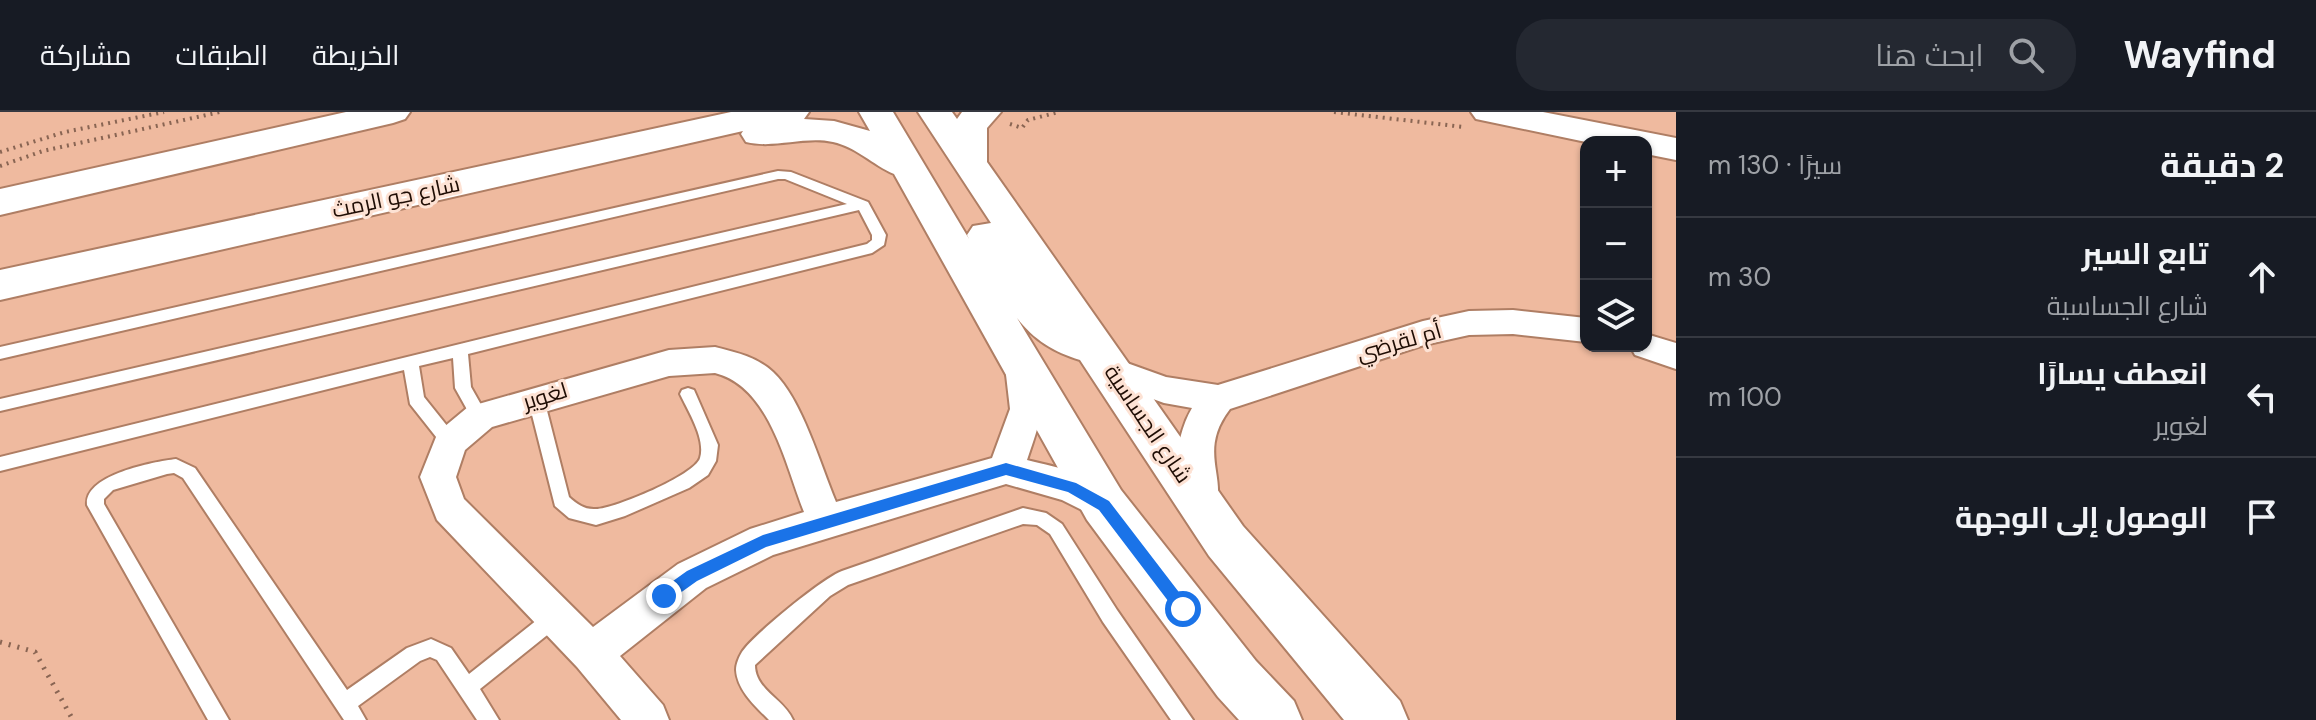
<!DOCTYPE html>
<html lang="ar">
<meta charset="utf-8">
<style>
:root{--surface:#171b24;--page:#242831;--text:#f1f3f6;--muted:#9ea1a6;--line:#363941}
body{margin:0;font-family:"DM Sans",Cairo,sans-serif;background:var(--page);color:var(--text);direction:rtl}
.controls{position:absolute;right:24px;top:24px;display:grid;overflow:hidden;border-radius:16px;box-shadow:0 2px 6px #0004}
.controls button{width:72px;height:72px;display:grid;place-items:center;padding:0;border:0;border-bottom:2px solid var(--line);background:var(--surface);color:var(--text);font:40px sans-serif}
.stop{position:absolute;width:24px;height:24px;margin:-18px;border:6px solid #1a73e8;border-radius:50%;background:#fff}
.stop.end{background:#1a73e8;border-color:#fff;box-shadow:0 2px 8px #0008}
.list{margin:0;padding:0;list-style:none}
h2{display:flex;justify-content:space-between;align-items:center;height:104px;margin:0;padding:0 32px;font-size:34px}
h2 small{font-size:26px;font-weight:400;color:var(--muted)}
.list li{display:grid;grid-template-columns:52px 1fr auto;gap:24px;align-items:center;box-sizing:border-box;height:120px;padding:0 32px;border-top:2px solid var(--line)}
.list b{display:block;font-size:30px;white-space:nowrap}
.list p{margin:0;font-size:26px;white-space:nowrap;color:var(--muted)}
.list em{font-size:26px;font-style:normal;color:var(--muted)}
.icon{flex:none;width:44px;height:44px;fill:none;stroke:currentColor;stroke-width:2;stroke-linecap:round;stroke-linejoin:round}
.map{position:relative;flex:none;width:1676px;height:608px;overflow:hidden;direction:ltr}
header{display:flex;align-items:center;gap:48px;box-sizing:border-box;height:112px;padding:0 40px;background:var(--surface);border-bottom:2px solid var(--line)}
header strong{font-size:38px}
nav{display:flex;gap:44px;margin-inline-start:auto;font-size:28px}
.search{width:560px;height:72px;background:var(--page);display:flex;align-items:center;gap:20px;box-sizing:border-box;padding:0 28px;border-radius:32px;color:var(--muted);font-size:30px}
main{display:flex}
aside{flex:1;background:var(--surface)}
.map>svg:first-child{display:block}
</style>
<header>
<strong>Wayfind</strong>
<div class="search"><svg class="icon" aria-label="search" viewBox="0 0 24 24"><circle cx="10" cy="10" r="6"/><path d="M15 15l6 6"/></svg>ابحث هنا</div>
<nav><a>الخريطة</a><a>الطبقات</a><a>مشاركة</a></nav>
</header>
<main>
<aside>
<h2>2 دقيقة<small>سيرًا · 130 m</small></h2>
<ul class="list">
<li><svg class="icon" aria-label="ahead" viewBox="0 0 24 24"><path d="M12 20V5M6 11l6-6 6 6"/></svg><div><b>تابع السير</b><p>شارع الجساسية</p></div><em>30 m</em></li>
<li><svg class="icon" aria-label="left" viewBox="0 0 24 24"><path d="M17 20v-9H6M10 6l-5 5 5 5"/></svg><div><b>انعطف يسارًا</b><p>لغوير</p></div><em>100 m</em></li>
<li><svg class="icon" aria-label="arrive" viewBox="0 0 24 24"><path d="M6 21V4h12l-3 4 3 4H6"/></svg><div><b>الوصول إلى الوجهة</b></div></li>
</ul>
</aside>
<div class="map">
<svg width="1676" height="608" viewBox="0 0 1676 608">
<rect width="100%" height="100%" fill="#efba9f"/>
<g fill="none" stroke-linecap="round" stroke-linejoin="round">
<defs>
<g id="lane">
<path d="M778,59L791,60L868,90L886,123L884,133L872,141L468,242L471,275L488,305L486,310H474L455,276L453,246L419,254L424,285L456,325L458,330L456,335H444L410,292L404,258L0,359V345L867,132L872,128V123L859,98L0,299V287L847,92L785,67H778L0,247V235Z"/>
<path d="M688,276L694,278L718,333L716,349L708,363L689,376L625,404L596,413L569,406L555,394L528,287L530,282H542L544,287L569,385C577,392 585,398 596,397C614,397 695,363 700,346C706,327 688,299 680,282L682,278Z"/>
<path d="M176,347L195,356L347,578L407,536L431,527L451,536L469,562L547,500L554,497L561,500L563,506L561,512L480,577L499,608H477L437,548L430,545L420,549L358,594L366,608H344L183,366L174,361L167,362L113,378L104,387V392L229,608H208L87,393C84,363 152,350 176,347Z"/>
<path d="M1023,396L1046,401L1062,412L1117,498L1193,608H1171L1103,510L1050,422L1037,413L1023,412L848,473L830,484L755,553C755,578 784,587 793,608H769C756,595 737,578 736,558C736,552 739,545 742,540C752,524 823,466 842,459Z"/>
</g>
<g id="street">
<path d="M1513,198L1586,206V230L1513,222L1469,223L1424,233L1230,297C1196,341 1230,367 1213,402L1200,407L1187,402C1172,370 1174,327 1192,296L1164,291L1101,268L1097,259L1101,250L1113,246L1166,265L1218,273L1423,209L1469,199Z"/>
<path d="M1646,222L1676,231V257L1635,243L1630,234H1646Z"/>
<path d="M715,235C735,240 757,245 773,260C802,287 820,352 836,390L992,346L1010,297L1005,254L1009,245L1021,241L1033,245C1052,282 1039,312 1027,348C1057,356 1108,363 1122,393L1117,404L1104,409L1062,388L1006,372L773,443L706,476L620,544L663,593L669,608H621L577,555L437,408L420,365L438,320L468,295L669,238ZM715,261C770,275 785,352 804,400L750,417L678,452L593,515L464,387L456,365L465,338L492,315L669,264Z"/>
</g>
<g id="secondary">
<path d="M346,0H410L405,7L393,11L0,103V77Z"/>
<path d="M731,0H809L804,7L834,9L870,19L859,0H893L969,127L967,123L973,114L991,111L918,0H952L957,7L962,0H1001L987,16V50L1243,414L1400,589L1408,608H1344L1209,444L1080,248C1054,240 1034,228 1017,206L1121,378L1256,549L1294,589L1302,608H1239L1218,585L1087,408L894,62C873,53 856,35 833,30C804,24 774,37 746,30L741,22L743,19L0,188V158Z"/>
<path d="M1471,0H1543L1676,26V48L1646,42V30H1586L1476,7Z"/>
</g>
</defs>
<use href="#lane" stroke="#af7e64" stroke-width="4"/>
<use href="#street" stroke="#af7e64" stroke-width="4"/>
<use href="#secondary" stroke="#af7e64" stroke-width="4"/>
<g stroke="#896553" stroke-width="4" stroke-dasharray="2 5" stroke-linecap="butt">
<path d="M1334,0L1464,15"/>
<path d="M1010,12L1022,16L1028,8L1059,0"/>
<path d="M0,40L65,20L164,0"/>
<path d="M0,54L43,39L220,0"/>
</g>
<path stroke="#896553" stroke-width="5" stroke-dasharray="2 7" stroke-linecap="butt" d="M0,530L35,540L73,608"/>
<use href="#lane" fill="#fff" fill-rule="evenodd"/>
<use href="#street" fill="#fff" fill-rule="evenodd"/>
<use href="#secondary" fill="#fff" fill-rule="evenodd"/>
</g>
<path fill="#1a73e8" d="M1006,351L1076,371L1109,389L1188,492V502H1178L1099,398L1068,380L1006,363L766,435L697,469L669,489H659L656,484L659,479L687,459L763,423Z"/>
<g text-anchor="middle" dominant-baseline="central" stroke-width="6" stroke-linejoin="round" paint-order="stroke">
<g font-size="22" fill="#1f0d04" stroke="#fde2d4">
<text transform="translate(396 85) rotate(-12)">شارع جو الرمث</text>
<text transform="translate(1399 230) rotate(-16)">أم لقرضي</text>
<text transform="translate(545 284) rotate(-17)">لغوير</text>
<text transform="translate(1148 312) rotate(56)">شارع الجساسية</text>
</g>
</g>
</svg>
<div class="controls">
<button>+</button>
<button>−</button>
<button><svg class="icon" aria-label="layers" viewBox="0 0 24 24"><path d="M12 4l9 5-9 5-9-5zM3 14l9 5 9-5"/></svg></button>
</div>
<div class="stop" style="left:1183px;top:497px"></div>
<div class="stop end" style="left:664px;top:484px"></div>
</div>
</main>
